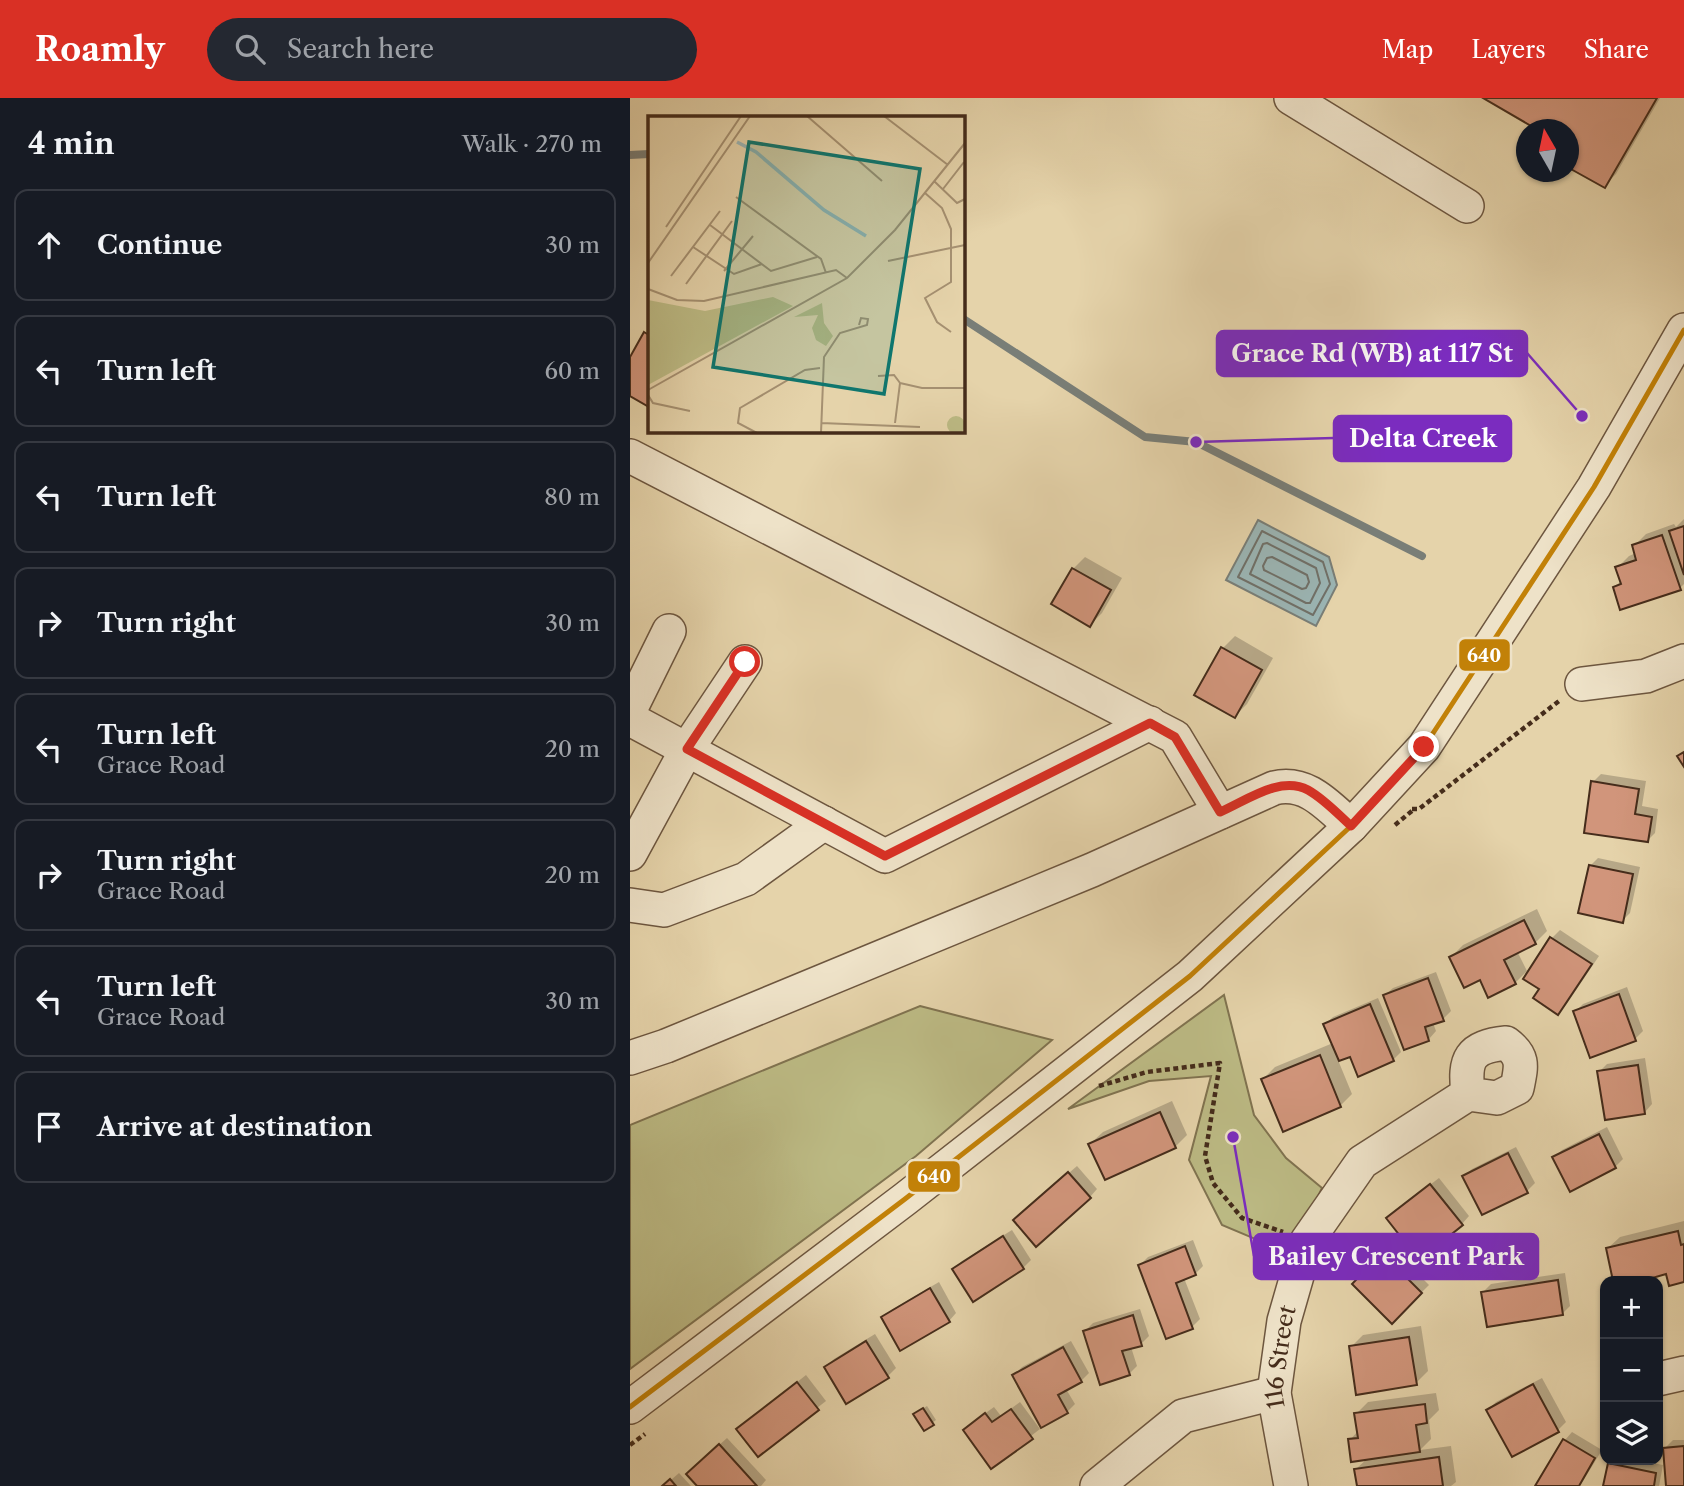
<!DOCTYPE html>
<meta charset="utf-8">
<style>
:root{--surface:#171b24;--page:#242831;--text:#f1f3f6;--muted:#9ea1a6;--line:#363941;--accent:#d93025}
body{margin:0;font-family:"Libre Caslon Text",serif;background:var(--page);color:var(--text)}
.controls{position:absolute;right:21px;bottom:21px;display:grid;overflow:hidden;border-radius:14px;box-shadow:0 2px 5px #0004}
.controls button{width:63px;height:63px;display:grid;place-items:center;padding:0;border:0;border-bottom:2px solid var(--line);background:var(--surface);color:var(--text);font:35px sans-serif}
.compass{position:absolute;left:886px;top:21px;width:63px;height:63px;border-radius:50%;background:var(--surface);box-shadow:0 2px 5px #0004;rotate:351deg}
.stop{position:absolute;width:21px;height:21px;margin:-16px;border:5px solid #d93025;border-radius:50%;background:#fff}
.stop.end{background:#d93025;border-color:#fff;box-shadow:0 2px 7px #0008}
.list{margin:0;padding:0;list-style:none}
h2{display:flex;justify-content:space-between;align-items:center;height:91px;margin:0;padding:0 28px;font-size:30px}
h2 small{font-size:23px;font-weight:400;color:var(--muted)}
.list li{display:grid;grid-template-columns:46px 1fr auto;gap:21px;align-items:center;box-sizing:border-box;height:112px;margin:0 14px 14px;padding:0 14px;border:2px solid var(--line);border-radius:14px}
.list b{display:block;font-size:26px;white-space:nowrap}
.list p{margin:0;font-size:23px;white-space:nowrap;color:var(--muted)}
.list em{font-size:23px;font-style:normal;color:var(--muted)}
.icon{flex:none;width:38px;height:38px;fill:none;stroke:currentColor;stroke-width:2;stroke-linecap:round;stroke-linejoin:round}
.map{position:relative;flex:none;width:1054px;height:1388px;overflow:hidden}
header{display:flex;align-items:center;gap:42px;box-sizing:border-box;height:98px;padding:0 35px;background:var(--accent);color:#fff}
header strong{font-size:33px}
nav{display:flex;gap:38px;margin-inline-start:auto;font-size:24px}
.search{width:490px;height:63px;background:var(--page);display:flex;align-items:center;gap:18px;box-sizing:border-box;padding:0 24px;border-radius:38px;color:var(--muted);font-size:26px}
main{display:flex}
aside{flex:1;background:var(--surface)}
.map>svg:first-child{display:block}
</style>
<header>
<strong>Roamly</strong>
<div class="search"><svg class="icon" aria-label="search" viewBox="0 0 24 24"><circle cx="10" cy="10" r="6"/><path d="M15 15l6 6"/></svg>Search here</div>
<nav><a>Map</a><a>Layers</a><a>Share</a></nav>
</header>
<main>
<aside>
<h2>4 min<small>Walk · 270 m</small></h2>
<ul class="list">
<li><svg class="icon" aria-label="ahead" viewBox="0 0 24 24"><path d="M12 20V5M6 11l6-6 6 6"/></svg><div><b>Continue</b></div><em>30 m</em></li>
<li><svg class="icon" aria-label="left" viewBox="0 0 24 24"><path d="M17 20v-9H6M10 6l-5 5 5 5"/></svg><div><b>Turn left</b></div><em>60 m</em></li>
<li><svg class="icon" aria-label="left" viewBox="0 0 24 24"><path d="M17 20v-9H6M10 6l-5 5 5 5"/></svg><div><b>Turn left</b></div><em>80 m</em></li>
<li><svg class="icon" aria-label="right" viewBox="0 0 24 24"><path d="M7 20v-9h11M14 6l5 5-5 5"/></svg><div><b>Turn right</b></div><em>30 m</em></li>
<li><svg class="icon" aria-label="left" viewBox="0 0 24 24"><path d="M17 20v-9H6M10 6l-5 5 5 5"/></svg><div><b>Turn left</b><p>Grace Road</p></div><em>20 m</em></li>
<li><svg class="icon" aria-label="right" viewBox="0 0 24 24"><path d="M7 20v-9h11M14 6l5 5-5 5"/></svg><div><b>Turn right</b><p>Grace Road</p></div><em>20 m</em></li>
<li><svg class="icon" aria-label="left" viewBox="0 0 24 24"><path d="M17 20v-9H6M10 6l-5 5 5 5"/></svg><div><b>Turn left</b><p>Grace Road</p></div><em>30 m</em></li>
<li><svg class="icon" aria-label="arrive" viewBox="0 0 24 24"><path d="M6 21V4h12l-3 4 3 4H6"/></svg><div><b>Arrive at destination</b></div></li>
</ul>
</aside>
<div class="map">
<svg width="1054" height="1388" viewBox="0 0 1054 1388">
<rect width="100%" height="100%" fill="#e5d3aa"/>
<filter id="stains"><feTurbulence type="fractalNoise" baseFrequency=".00286" numOctaves="4"/><feColorMatrix values="0 0 0 0 .2 0 0 0 0 .09 0 0 0 0 .02 0 0 0 .5 -.17"/></filter>
<radialGradient id="worn" r=".72"><stop offset=".6" stop-color="#630" stop-opacity="0"/><stop offset="1" stop-color="#630" stop-opacity=".3"/></radialGradient>
<g fill="#bcba84" stroke="#807350" stroke-width="2">
<path d="M594,897L624,1017L656,1060L692,1090L661,1156L592,1127L559,1062L581,978L519,983L438,1011Z"/>
<path d="M290,908L422,942L286,1058L0,1271V1027Z"/>
</g>
<path fill="#9bb5b4" stroke="#797e77" stroke-width="2" d="M628,422L699,459L707,487L686,528L596,482Z"/>
<g fill="#0003">
<path d="M857,0H1030L986,76L974,88L939,68V32Z"/>
<path d="M19,232V307L0,296V263Z"/>
<path d="M1054,421V486L1050,490L985,489L991,483L987,470L999,458L1006,455L1004,448L1016,436L1044,426L1046,429Z"/>
<path d="M455,459L492,480L472,515L460,527L423,506L443,471Z"/>
<path d="M605,538L643,560L617,606L605,618L593,550Z"/>
<path d="M971,676L1016,683L1012,708L1028,711L1025,735L1017,743L963,684Z"/>
<path d="M968,760L1010,769L1000,815L992,823L960,768Z"/>
<path d="M907,811L917,833L905,845L887,853L897,873L885,885L851,880L821,859L833,847Z"/>
<path d="M930,832L969,858L936,907L928,915L911,891L895,880L922,840Z"/>
<path d="M806,874L821,913L813,921L803,925L806,933L799,941L775,950L755,897L763,890Z"/>
<path d="M997,889L1013,933L1005,941L945,914L953,906Z"/>
<path d="M748,900L771,954L763,962L721,956L708,962L722,996L710,1008L633,981L645,969L703,945L695,926L703,919Z"/>
<path d="M1015,960L1022,1006L1015,1014L969,974L977,966Z"/>
<path d="M542,1003L557,1037L545,1049L460,1046L473,1034Z"/>
<path d="M977,1029L993,1061L985,1069L940,1092L924,1060L932,1052Z"/>
<path d="M886,1049L905,1085L897,1093L853,1115L834,1078L842,1071Z"/>
<path d="M447,1068L467,1091L460,1099L393,1115Z"/>
<path d="M809,1080L839,1118L832,1126L766,1113Z"/>
<path d="M1054,1123V1182L1037,1174L1025,1177L1026,1183H985L977,1151L990,1139Z"/>
<path d="M382,1132L401,1162L393,1170L324,1171L332,1163Z"/>
<path d="M563,1142L573,1168L565,1176L554,1180L570,1221L562,1229L510,1167L518,1159Z"/>
<path d="M761,1149L799,1187L762,1224L724,1186Z"/>
<path d="M935,1175L940,1208L932,1216L853,1194L861,1186Z"/>
<path d="M309,1184L326,1215L319,1223L253,1220L261,1212Z"/>
<path d="M1028,1189L1031,1202L1028,1205Z"/>
<path d="M510,1211L519,1238L511,1246L501,1249L507,1268L499,1276L455,1233L463,1225Z"/>
<path d="M791,1228L798,1273L786,1285L721,1249L733,1237Z"/>
<path d="M245,1236L266,1270L258,1278L217,1303L196,1269L204,1261Z"/>
<path d="M441,1243L459,1275L451,1283L436,1291L445,1306L437,1314L384,1277L392,1269Z"/>
<path d="M176,1277L196,1303L128,1356L108,1331Z"/>
<path d="M912,1280L936,1324L928,1332L858,1312L866,1304Z"/>
<path d="M806,1295L809,1312L799,1322L801,1341L790,1352L821,1348L826,1384L821,1388H728L726,1371L738,1360L720,1342L728,1333L726,1316L738,1304Z"/>
<path d="M390,1304L410,1331L361,1369L343,1324L364,1309L371,1318Z"/>
<path d="M297,1308L306,1322L294,1331L289,1313Z"/>
<path d="M942,1334L972,1352L950,1388H907L935,1342Z"/>
<path d="M97,1340L136,1382L131,1388H70L66,1368Z"/>
<path d="M1043,1342H1054V1388H1038L1035,1350Z"/>
<path d="M983,1362H1007L1033,1367L1029,1388H974L979,1366Z"/>
<path d="M49,1375L61,1388H34Z"/>
</g>
<g fill="none" stroke-linecap="round" stroke-linejoin="round">
<g stroke="#707068" stroke-width="2">
<path d="M632,433L693,464L700,486L683,517L608,479Z"/>
<path d="M637,445L686,470L690,485L680,505H676L620,476L633,446Z"/>
<path d="M642,459L677,477L679,484L676,490L672,491L634,472L633,468L637,460Z"/>
</g>
<g stroke="#797e77" stroke-width="8">
<path d="M0,57L19,56"/>
<path d="M332,220L515,339L566,344L792,458"/>
</g>
</g>
<g fill="#d1957b" stroke="#452c1b" stroke-width="2">
<path d="M853,0H1027L975,90L939,70V32H908Z"/>
<path d="M14,234L19,237V309L0,298V259Z"/>
<path d="M1054,428V477L1039,433Z"/>
<path d="M1032,437L1051,492L990,512L983,489L991,486L985,469L1006,462L1002,447Z"/>
<path d="M442,470L481,492L460,529L421,506Z"/>
<path d="M591,549L632,572L605,620L564,597Z"/>
<path d="M1054,654V669L1047,658Z"/>
<path d="M961,683L1009,691L1005,716L1022,719L1018,744L954,735Z"/>
<path d="M959,767L1003,776L993,825L948,815Z"/>
<path d="M894,822L906,846L874,862L886,886L858,900L850,882L834,890L819,859Z"/>
<path d="M920,839L962,866L928,917L903,900L909,891L893,881Z"/>
<path d="M798,880L814,923L795,929L799,943L774,952L753,897Z"/>
<path d="M989,896L1006,943L960,960L943,913Z"/>
<path d="M740,906L764,963L728,979L720,959L709,963L693,926Z"/>
<path d="M690,957L711,1009L653,1034L631,981Z"/>
<path d="M1008,967L1015,1016L975,1022L967,973Z"/>
<path d="M530,1014L546,1050L475,1082L458,1046Z"/>
<path d="M969,1036L986,1070L940,1094L922,1059Z"/>
<path d="M878,1055L898,1095L852,1117L832,1078Z"/>
<path d="M438,1074L461,1100L406,1149L383,1122Z"/>
<path d="M800,1086L833,1127L789,1162L756,1120Z"/>
<path d="M1048,1133L1051,1147L1054,1146V1184L1039,1188L1036,1176L1012,1183H983L976,1150Z"/>
<path d="M373,1138L394,1171L343,1204L322,1171Z"/>
<path d="M555,1148L566,1177L546,1185L563,1231L536,1241L508,1167Z"/>
<path d="M752,1155L792,1195L762,1226L722,1186Z"/>
<path d="M928,1182L933,1217L857,1229L851,1194Z"/>
<path d="M300,1190L320,1224L270,1253L251,1219Z"/>
<path d="M503,1217L512,1248L492,1253L500,1277L470,1287L453,1233Z"/>
<path d="M779,1239L787,1287L726,1297L719,1248Z"/>
<path d="M236,1243L259,1280L216,1306L194,1269Z"/>
<path d="M433,1249L452,1284L428,1297L438,1315L411,1330L382,1277Z"/>
<path d="M167,1284L189,1312L128,1359L106,1331Z"/>
<path d="M903,1286L929,1334L882,1359L856,1312Z"/>
<path d="M795,1306L797,1325L786,1327L790,1354L721,1364L718,1341L728,1340L724,1315Z"/>
<path d="M293,1310L304,1327L294,1333L283,1316Z"/>
<path d="M381,1311L403,1341L361,1371L333,1332L355,1315L362,1324Z"/>
<path d="M933,1341L965,1360L949,1388H905Z"/>
<path d="M89,1346L127,1388H67L56,1376Z"/>
<path d="M1054,1348V1388H1036L1033,1350Z"/>
<path d="M809,1359L813,1388H727L724,1371Z"/>
<path d="M978,1365L1026,1375L1024,1388H973Z"/>
<path d="M40,1381L46,1388H32Z"/>
</g>
<g fill="none" stroke-linecap="round" stroke-linejoin="round">
<defs>
<g id="minor">
<path d="M661,0L837,108"/>
<path d="M0,358L545,639L590,714"/>
<path d="M952,586L1016,578L1054,563"/>
<path d="M0,612L39,533"/>
<path d="M0,621L255,758L520,625"/>
<path d="M0,756L57,651L115,564"/>
<path d="M0,807L34,812L116,781L194,725"/>
<path d="M0,960L36,948L462,772L644,690C677,682 698,708 721,728"/>
<path d="M1028,1281L1054,1275"/>
<path d="M0,1309L275,1101L560,878L721,728L794,649L964,389L1054,232"/>
<path d="M467,1388L553,1318L644,1295"/>
<path id="s1" d="M661,1388L644,1295L654,1223L677,1143L732,1064L838,996L867,1000L887,990C891,969 895,959 876,945C839,949 834,961 838,996"/>
</g>
</defs>
<use href="#minor" stroke="#6d563f" stroke-width="36"/>
<g stroke="#452c1b" stroke-width="4.5" stroke-dasharray="5 3.5" stroke-linecap="butt">
<path d="M782,711H789L929,603"/>
<path d="M765,727L783,712"/>
<path d="M469,988L517,974L590,965L575,1058L583,1085L612,1120L653,1134"/>
<path d="M0,1347L15,1336"/>
</g>
<use href="#minor" stroke="#eee2c8" stroke-width="33"/>
<defs>
<path id="bus-1" d="M0,1309L275,1101L560,878L721,728L794,649L964,389L1054,232"/>
</defs>
<use href="#bus-1" stroke="#eee2c8" stroke-width="10"/>
<use href="#bus-1" stroke="#c28108" stroke-width="5"/>
</g>
<g fill="none" stroke-linecap="round" stroke-linejoin="round">
<path stroke="#d93025" stroke-width="9" d="M115,564L57,651L255,758L520,625L545,639L590,714C616,703 650,677 678,692C694,701 708,716 721,728L794,649"/>
</g>
<g text-anchor="middle" dominant-baseline="central" stroke-width="5" stroke-linejoin="round" paint-order="stroke">
<g font-size="23" fill="#452c1b" stroke="#eee2c8">
<text stroke="none"><textPath href="#s1" startOffset="131">116 Street</textPath></text>
</g>
</g>
<g transform="translate(18 18)">
<rect width="317" height="317" fill="#e5d3aa"/>
<path d="M125,181L145,190L0,269V184L57,195ZM174,187L176,207L185,220L178,230L168,224L164,212L170,199L146,201ZM299 309a9 9 0 1 1 18 0a9 9 0 1 1-18 0Z" fill="#bcba84"/>
<path fill="none" stroke="#9bb5b4" stroke-width="3.5" d="M89,26L108,36L176,94L218,120"/>
<path fill="none" stroke="#a59071" stroke-width="2" d="M159,0L234,65M236,0L300,49M286,65L309,87L317,83M295,73L316,46M277,77L294,92L303,113V166L277,182L289,206L303,216M88,81L173,143L178,157M62,109L123,155L169,141M18,111L93,0M45,131L86,158L114,148M240,145L317,129M0,147L102,0M76,155L105,120M23,160L72,95M38,168L84,105M0,173L29,184L56,185L188,154L199,162M230,260L246,259L252,267L247,307M252,267L274,272H317M0,274L199,162L247,114L317,27M0,279L5,287L42,295M173,307L272,311M109,317L90,307L92,292L157,254L172,252M173,317L176,241L192,217L219,209L220,203L213,202L211,209"/>
<path fill="#0f766e" fill-opacity="0.15" stroke="#0f766e" stroke-width="3.5" d="M101,26L272,53L236,278L65,251Z"/>
<rect width="317" height="317" fill="none" stroke="#452c1b" stroke-width="3.5"/>
</g>
<path fill="none" stroke="#7b2cbf" stroke-width="2.5" d="M952 318L897 255M566 344L704 340M603 1039L624 1158"/>
<g fill="#7b2cbf" stroke="#eee2c8" stroke-width="2.5">
<circle cx="952" cy="318" r="7"/>
<circle cx="566" cy="344" r="7"/>
<circle cx="603" cy="1039" r="7"/>
</g>
<g fill="#7b2cbf" stroke="#7b2cbf" stroke-width="2.5">
<rect x="587" y="233" width="310" height="45" rx="7"/>
<rect x="704" y="318" width="177" height="45" rx="7"/>
<rect x="624" y="1136" width="284" height="45" rx="7"/>
</g>
<g font-size="24" text-anchor="middle" font-weight="bold" fill="#fff">
<text x="742" y="264">Grace Rd (WB) at 117 St</text>
<text x="793" y="349">Delta Creek</text>
<text x="766" y="1167">Bailey Crescent Park</text>
</g>
<g stroke="#eee2c8" stroke-width="2.5">
<rect x="828" y="540" width="53" height="34" rx="7" fill="#c28108"/>
<rect x="277" y="1062" width="54" height="33" rx="7" fill="#c28108"/>
</g>
<g font-size="19" text-anchor="middle" font-weight="bold" fill="#fff">
<text x="854" y="564">640</text>
<text x="304" y="1085">640</text>
</g>
<rect width="100%" height="100%" filter="url(#stains)"/>
<rect width="100%" height="100%" fill="url(#worn)"/>
</svg>
<div class="controls">
<button>+</button>
<button>−</button>
<button><svg class="icon" aria-label="layers" viewBox="0 0 24 24"><path d="M12 4l9 5-9 5-9-5zM3 14l9 5 9-5"/></svg></button>
</div>
<svg class="compass" viewBox="-18 -18 36 36"><path d="M0-13l5 13h-10z" fill="#e53935"/><path d="M0 13l5-13h-10z" fill="#9ea1a6"/></svg>
<div class="stop" style="left:115px;top:564px"></div>
<div class="stop end" style="left:794px;top:649px"></div>
</div>
</main>
